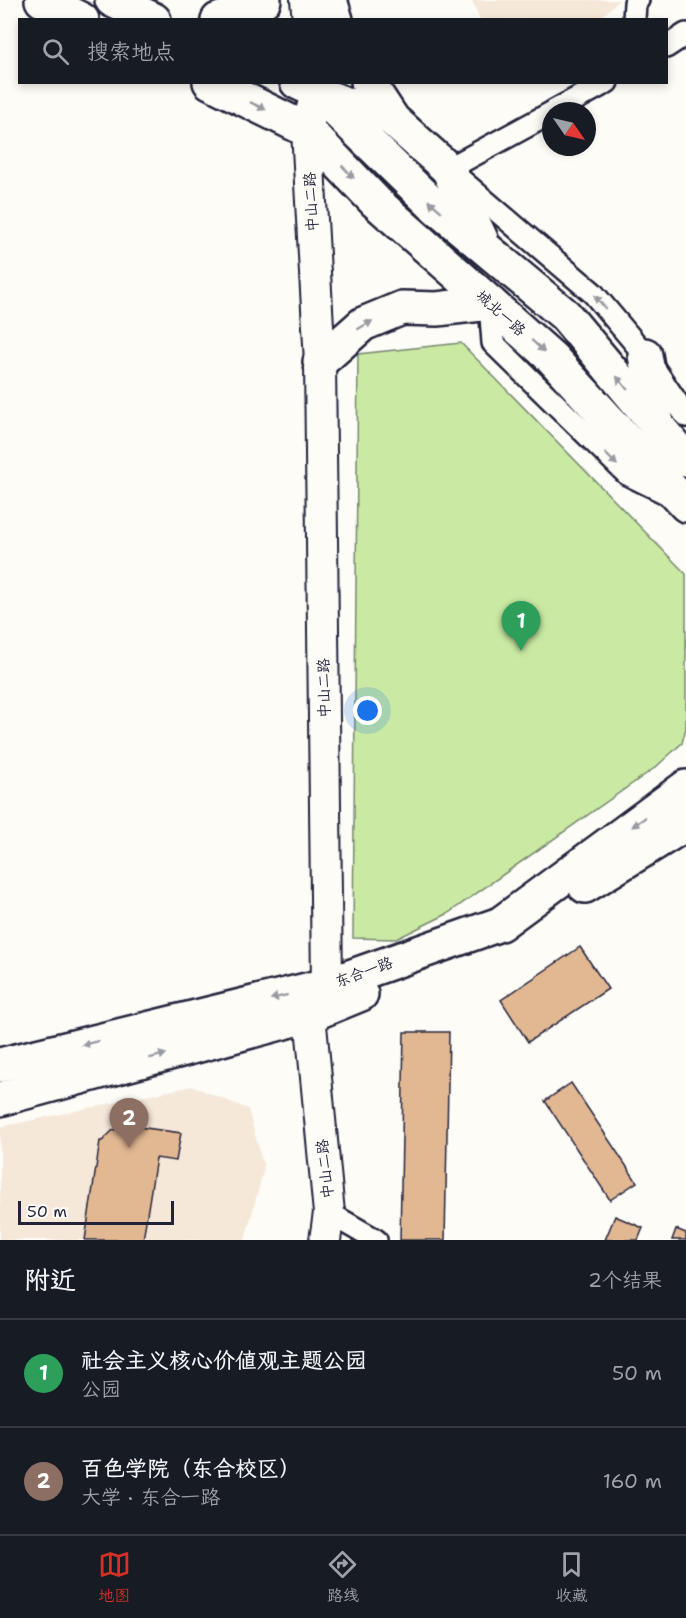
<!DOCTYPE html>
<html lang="zh">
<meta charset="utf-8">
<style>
:root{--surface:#171b24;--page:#20242c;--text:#f1f3f6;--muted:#9ea1a6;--line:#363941;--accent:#d93025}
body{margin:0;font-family:"Shantell Sans","LXGW WenKai TC",sans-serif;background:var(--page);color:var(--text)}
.compass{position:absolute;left:542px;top:102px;width:54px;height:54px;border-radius:50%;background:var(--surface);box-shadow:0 3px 9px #0003;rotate:124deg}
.scale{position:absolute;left:18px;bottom:15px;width:156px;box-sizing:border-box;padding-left:6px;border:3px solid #22223b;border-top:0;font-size:16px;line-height:21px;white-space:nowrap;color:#22223b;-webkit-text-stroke:4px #fdfcf7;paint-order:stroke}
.you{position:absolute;left:368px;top:711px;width:21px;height:21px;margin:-15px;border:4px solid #fff;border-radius:50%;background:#1a73e8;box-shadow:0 0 0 9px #1a73e833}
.badge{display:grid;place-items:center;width:39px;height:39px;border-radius:50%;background:var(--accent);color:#fff;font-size:20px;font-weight:700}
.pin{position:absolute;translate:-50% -50px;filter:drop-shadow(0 2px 3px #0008)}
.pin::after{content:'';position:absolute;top:32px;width:21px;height:18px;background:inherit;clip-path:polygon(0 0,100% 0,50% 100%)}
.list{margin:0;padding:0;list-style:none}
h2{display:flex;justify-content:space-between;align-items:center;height:78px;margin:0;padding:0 24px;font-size:26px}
h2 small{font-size:20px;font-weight:400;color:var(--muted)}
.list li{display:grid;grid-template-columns:39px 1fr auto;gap:18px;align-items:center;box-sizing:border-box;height:108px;padding:0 24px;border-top:2px solid var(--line)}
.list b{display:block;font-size:22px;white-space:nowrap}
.list p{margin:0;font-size:20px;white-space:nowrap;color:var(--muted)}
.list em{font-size:20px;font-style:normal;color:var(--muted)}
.icon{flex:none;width:33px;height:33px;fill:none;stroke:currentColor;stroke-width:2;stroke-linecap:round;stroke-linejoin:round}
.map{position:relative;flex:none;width:686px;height:1240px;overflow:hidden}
.search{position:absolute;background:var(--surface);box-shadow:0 3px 9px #0003;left:18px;right:18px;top:18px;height:66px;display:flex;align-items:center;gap:15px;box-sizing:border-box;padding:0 21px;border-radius:0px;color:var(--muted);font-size:22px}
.sheet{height:294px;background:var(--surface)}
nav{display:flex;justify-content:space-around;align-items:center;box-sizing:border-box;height:84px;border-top:2px solid var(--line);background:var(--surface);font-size:16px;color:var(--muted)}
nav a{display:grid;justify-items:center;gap:3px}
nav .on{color:var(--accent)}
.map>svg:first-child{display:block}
</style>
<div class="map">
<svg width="686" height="1240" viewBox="0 0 686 1240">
<rect width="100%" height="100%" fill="#fdfcf7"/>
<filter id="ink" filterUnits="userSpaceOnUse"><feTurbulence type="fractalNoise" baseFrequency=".0167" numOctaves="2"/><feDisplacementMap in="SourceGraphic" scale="12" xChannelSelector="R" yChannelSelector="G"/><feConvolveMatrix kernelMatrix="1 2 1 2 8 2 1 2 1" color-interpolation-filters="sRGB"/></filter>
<g filter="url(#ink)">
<g fill="#f5e8d9">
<path d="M472,0H619L599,19L480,20Z"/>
<path d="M192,1086L248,1109L264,1168L245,1240H0V1127Z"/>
</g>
<path fill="#caeaa3" stroke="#76866f" stroke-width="1.5" d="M461,343L686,574V728L682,743L656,767L447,914L396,939L353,938L358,354Z"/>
<g fill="#e2b893" stroke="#22223b" stroke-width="1.5">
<path d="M580,947L608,989L528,1042L501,1000Z"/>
<path d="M404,1032H449L445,1240H400Z"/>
<path d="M571,1083L637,1182L610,1200L545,1101Z"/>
<path d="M124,1125L181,1133L176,1161L156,1158L143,1240H85L100,1141H102L112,1131Z"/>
<path d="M615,1216L643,1228L638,1240H605Z"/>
<path d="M676,1229L686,1233V1240H672Z"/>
</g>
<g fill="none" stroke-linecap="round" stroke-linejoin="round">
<defs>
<g id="street">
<path d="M634,20L635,3L638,0"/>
<path d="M666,47L686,34"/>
<path d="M554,111L607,82"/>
<path d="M551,113L448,169L593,293L645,355L686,416"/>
<path d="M490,303L493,343L627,474L668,494"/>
<path d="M329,1213L376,1240"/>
</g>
<g id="secondary">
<path d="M306,0L308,20"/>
<path d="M315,82L316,91L307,130L320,362L327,985L310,1015L329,1213L325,1240"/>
<path d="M316,91L393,120"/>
</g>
<g id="primary">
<path d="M42,0L82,20"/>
<path d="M112,0L154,20"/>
<path d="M330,0L336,20"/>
<path d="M218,20L255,7L264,0"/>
<path d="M210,82L307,130L376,202L552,358L686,505"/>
<path d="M297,82L316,91L431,203L565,315L686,460"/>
<path d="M368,82L393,120L448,169L481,239"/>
<path d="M645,355L657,424"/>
<path d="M320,362L363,324L402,308L437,309L490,303"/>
<path d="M585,886L686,824"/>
<path d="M0,1065L327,985L500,924L686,787"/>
<path d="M0,1099L310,1015L361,994"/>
</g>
</defs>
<use href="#street" stroke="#22223b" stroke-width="26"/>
<use href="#secondary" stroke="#22223b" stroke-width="34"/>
<use href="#primary" stroke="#22223b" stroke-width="38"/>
<use href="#street" stroke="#fdfcf7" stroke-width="21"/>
<use href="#secondary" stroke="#fdfcf7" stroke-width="30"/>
<use href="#primary" stroke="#fdfcf7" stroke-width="33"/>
</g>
<defs><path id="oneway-solid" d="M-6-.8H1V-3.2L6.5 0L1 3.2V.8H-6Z" transform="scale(1.5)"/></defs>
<g fill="#9a9aa2">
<use href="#oneway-solid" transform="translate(258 106) rotate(26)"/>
<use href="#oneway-solid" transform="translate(348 172) rotate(46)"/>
<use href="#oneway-solid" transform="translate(435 206) rotate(-139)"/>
<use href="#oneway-solid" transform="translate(600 302) rotate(-130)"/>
<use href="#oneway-solid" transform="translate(365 325) rotate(-30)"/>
<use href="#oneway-solid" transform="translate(538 346) rotate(42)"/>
<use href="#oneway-solid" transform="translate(622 383) rotate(-130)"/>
<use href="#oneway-solid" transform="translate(611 459) rotate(44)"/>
<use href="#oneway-solid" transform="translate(639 822) rotate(144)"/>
<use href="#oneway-solid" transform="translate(279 997) rotate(166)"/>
<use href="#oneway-solid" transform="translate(90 1043) rotate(166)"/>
<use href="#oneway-solid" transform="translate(158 1056) rotate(-15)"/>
</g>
</g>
<g text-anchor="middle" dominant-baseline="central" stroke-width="6" stroke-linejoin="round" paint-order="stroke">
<g font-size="15" fill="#22223b" stroke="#fdfcf7">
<text transform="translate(311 202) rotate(-93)">中山二路</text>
<text transform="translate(501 313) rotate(42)">城北一路</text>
<text transform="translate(324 688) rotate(-91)">中山二路</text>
<text transform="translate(364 972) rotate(-20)">东合一路</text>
<text transform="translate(325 1169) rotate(-96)">中山二路</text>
</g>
</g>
</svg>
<svg class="compass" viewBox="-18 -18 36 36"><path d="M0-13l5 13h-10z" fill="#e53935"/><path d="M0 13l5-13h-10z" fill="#9ea1a6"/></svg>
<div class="scale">50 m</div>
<div class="you"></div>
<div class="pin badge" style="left:521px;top:651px;background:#2e9e5b">1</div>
<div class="pin badge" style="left:129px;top:1148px;background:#8d6e63">2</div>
<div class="search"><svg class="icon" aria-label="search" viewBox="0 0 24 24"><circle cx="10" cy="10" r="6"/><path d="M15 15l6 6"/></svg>搜索地点</div>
</div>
<section class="sheet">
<h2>附近<small>2个结果</small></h2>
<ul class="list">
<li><span class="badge" style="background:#2e9e5b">1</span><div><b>社会主义核心价值观主题公园</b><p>公园</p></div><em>50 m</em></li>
<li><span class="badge" style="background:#8d6e63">2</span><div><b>百色学院（东合校区）</b><p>大学 · 东合一路</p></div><em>160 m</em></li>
</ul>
</section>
<nav>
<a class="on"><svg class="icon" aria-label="map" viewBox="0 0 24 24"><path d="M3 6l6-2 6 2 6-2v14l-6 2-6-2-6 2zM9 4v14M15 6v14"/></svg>地图</a>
<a><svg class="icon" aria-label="directions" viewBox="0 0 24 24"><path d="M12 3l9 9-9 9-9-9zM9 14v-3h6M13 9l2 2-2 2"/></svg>路线</a>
<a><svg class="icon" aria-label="saved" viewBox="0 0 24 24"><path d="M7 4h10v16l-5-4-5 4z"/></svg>收藏</a>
</nav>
